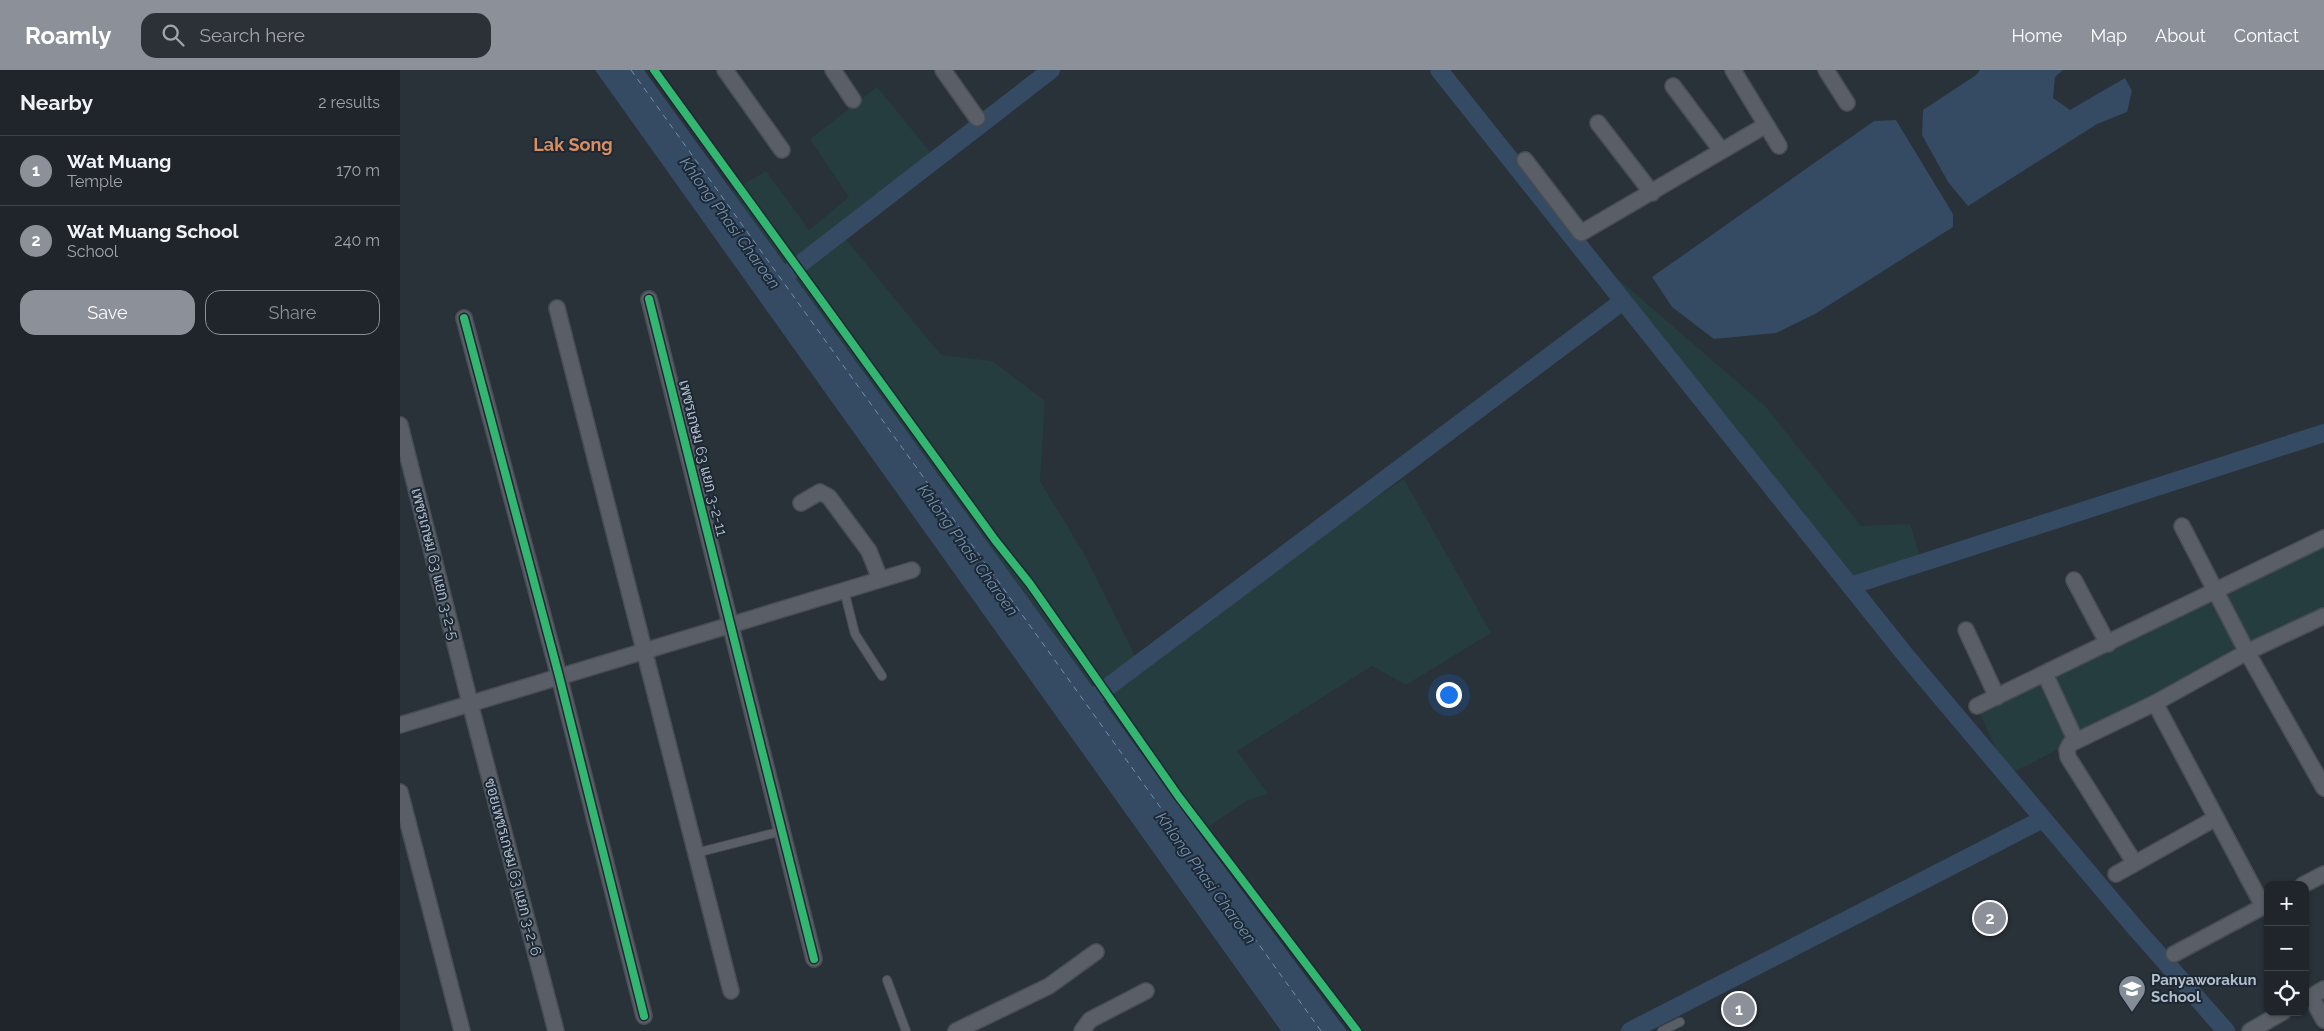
<!DOCTYPE html>
<meta charset="utf-8">
<style>
:root{--surface:#1f252b;--page:#2c3137;--text:#f1f3f6;--muted:#a1a5a9;--line:#3c4247;--accent:#8c9099}
body{margin:0;font-family:Raleway,Sarabun,sans-serif;background:var(--page);color:var(--text)}
.controls{position:absolute;right:15px;bottom:15px;display:grid;overflow:hidden;border-radius:10px;box-shadow:0 1px 4px #0004}
.controls button{width:45px;height:45px;display:grid;place-items:center;padding:0;border:0;border-bottom:1px solid var(--line);background:var(--surface);color:var(--text);font:25px sans-serif}
.you{position:absolute;left:1048px;top:624px;width:18px;height:18px;margin:-12px;border:4px solid #fff;border-radius:50%;background:#1a73e8;box-shadow:0 0 0 8px #1a73e833}
.badge{display:grid;place-items:center;width:32px;height:32px;border-radius:50%;background:var(--accent);color:#fff;font-size:16px;font-weight:700}
.pin{position:absolute;translate:-50% -50%;border:2px solid #fff;box-shadow:0 1px 5px #0006}
.list{margin:0;padding:0;list-style:none}
h2{display:flex;justify-content:space-between;align-items:center;height:65px;margin:0;padding:0 20px;font-size:21px}
h2 small{font-size:16px;font-weight:400;color:var(--muted)}
.list li{display:grid;grid-template-columns:32px 1fr auto;gap:15px;align-items:center;box-sizing:border-box;height:70px;padding:0 20px;border-top:1px solid var(--line)}
.list b{display:block;font-size:19px;white-space:nowrap}
.list p{margin:0;font-size:16px;white-space:nowrap;color:var(--muted)}
.list em{font-size:16px;font-style:normal;color:var(--muted)}
.actions{display:flex;gap:10px;padding:15px 20px}
.actions a{flex:1;padding:11px 0;border:1px solid var(--accent);border-radius:15px;text-align:center;font-size:18px;color:var(--accent)}
.actions .main{background:var(--accent);color:#fff}
.icon{flex:none;width:28px;height:28px;fill:none;stroke:currentColor;stroke-width:2;stroke-linecap:round;stroke-linejoin:round}
.map{position:relative;flex:none;width:1924px;height:961px;overflow:hidden}
header{display:flex;align-items:center;gap:30px;box-sizing:border-box;height:70px;padding:0 25px;background:var(--accent);color:#fff}
header strong{font-size:24px}
nav{display:flex;gap:28px;margin-inline-start:auto;font-size:18px}
.search{width:350px;height:45px;background:var(--page);display:flex;align-items:center;gap:12px;box-sizing:border-box;padding:0 18px;border-radius:15px;color:var(--muted);font-size:19px}
main{display:flex}
aside{flex:1;background:var(--surface)}
.map>svg:first-child{display:block}
</style>
<header>
<strong>Roamly</strong>
<div class="search"><svg class="icon" aria-label="search" viewBox="0 0 24 24"><circle cx="10" cy="10" r="6"/><path d="M15 15l6 6"/></svg>Search here</div>
<nav><a>Home</a><a>Map</a><a>About</a><a>Contact</a></nav>
</header>
<main>
<aside>
<h2>Nearby<small>2 results</small></h2>
<ul class="list">
<li><span class="badge">1</span><div><b>Wat Muang</b><p>Temple</p></div><em>170 m</em></li>
<li><span class="badge">2</span><div><b>Wat Muang School</b><p>School</p></div><em>240 m</em></li>
</ul>
<div class="actions"><a class="main">Save</a><a>Share</a></div>
</aside>
<div class="map">
<svg width="1924" height="961" viewBox="0 0 1924 961">
<rect width="100%" height="100%" fill="#293139"/>
<g fill="#263d3f">
<path d="M477,17L532,84L436,157L541,285L592,291L645,331L640,411L683,482L735,586L1004,409L1091,563L1006,615L972,596L837,681L868,724L848,730L799,763L332,121L366,101L409,160L449,127L410,69Z"/>
<path d="M1200,193L1366,337L1461,456L1510,454L1524,499L1450,522L1220,241Z"/>
<path d="M1924,466V544L1608,705L1577,637Z"/>
</g>
<g fill="#354a63">
<path d="M195,0H244L799,763L947,961H881Z"/>
<path d="M1580,0H1663L1655,7L1653,28L1670,40L1725,8L1732,21L1727,42L1697,54L1568,136L1548,112L1522,65L1523,40L1576,5Z"/>
<path d="M1496,50L1553,144V157L1415,244L1376,263L1314,269L1272,237L1252,207L1474,51Z"/>
</g>
<g fill="none" stroke-linecap="round" stroke-linejoin="round">
<g stroke="#354a63" stroke-width="18">
<path d="M1039,0L1507,587L1731,853L1826,961"/>
<path d="M373,215L651,0"/>
<path d="M1450,516L1924,363"/>
<path d="M681,637L1223,231"/>
<path d="M1230,961L1643,749"/>
</g>
<path stroke="#7290ae" stroke-width="1" stroke-dasharray="6 5" stroke-linecap="butt" d="M231,0L921,961"/>
<defs>
<g id="service">
<path d="M444,520L455,564L482,606"/>
<path d="M296,783L382,761"/>
<path d="M487,910L506,961"/>
<path d="M1262,961L1280,952"/>
</g>
<g id="minor">
<path d="M325,0L382,80"/>
<path d="M433,0L453,30"/>
<path d="M543,0L577,48"/>
<path d="M1333,0L1379,76"/>
<path d="M1426,0L1447,33"/>
<path d="M1273,16L1321,80"/>
<path d="M1198,53L1252,123"/>
<path d="M1125,90L1181,163L1366,55"/>
<path d="M249,229L414,889"/>
<path d="M157,238L331,921"/>
<path d="M64,248L159,606L244,946"/>
<path d="M0,355L70,633L156,961"/>
<path d="M401,433L420,422L429,427L469,481L480,509"/>
<path d="M1782,456L1847,582L1924,718"/>
<path d="M1674,510L1708,574"/>
<path d="M1566,560L1597,627"/>
<path d="M1645,604L1676,671"/>
<path d="M1755,633L1863,836"/>
<path d="M1577,636L1924,468"/>
<path d="M0,655L512,500"/>
<path d="M0,722L62,961"/>
<path d="M1734,792L1668,687L1667,680L1670,674L1755,633L1847,582L1924,546"/>
<path d="M1716,804L1816,748"/>
<path d="M1903,815L1924,804"/>
<path d="M1774,884L1868,834"/>
<path d="M1911,927L1924,950"/>
<path d="M1905,930L1924,919"/>
<path d="M556,961L649,916L696,882"/>
<path d="M682,961L690,950L746,921"/>
<path d="M1850,961L1883,942"/>
</g>
</defs>
<use href="#service" stroke="#484d53" stroke-width="10"/>
<use href="#minor" stroke="#484d53" stroke-width="18"/>
<use href="#service" stroke="#5a5f67" stroke-width="8"/>
<use href="#minor" stroke="#5a5f67" stroke-width="15"/>
<defs>
<g id="cycleway">
<path d="M254,0L595,470L630,514L779,727L957,961"/>
<path d="M249,229L414,889"/>
<path d="M64,248L159,606L244,946"/>
</g>
</defs>
<use href="#cycleway" stroke="#1c2834" stroke-width="11"/>
<use href="#cycleway" stroke="#33b770" stroke-width="8"/>
</g>
<defs>
<symbol id="school-pin" viewBox="-11 -11 22 30"><path d="M0 17L-7.5 6A9.5 9.5 0 1 1 7.5 6Z" fill="#838c97" stroke="#1c2834"/><path d="M0-5L7-2L0 1L-7-2ZM-4 1L0 2.5L4 1V4Q0 6-4 4Z" fill="#fff"/></symbol>
</defs>
<g fill-rule="evenodd">
<use href="#school-pin" x="1716" y="903" width="32" height="43"/>
</g>
<g text-anchor="middle" dominant-baseline="central" stroke-width="4" stroke-linejoin="round" paint-order="stroke">
<g font-size="15" fill="#b4bdca" stroke="#1c2834">
<text transform="translate(303 388) rotate(76)">เพชรเกษม 63 แยก 3-2-11</text>
<text transform="translate(35 494) rotate(76)">เพชรเกษม 63 แยก 3-2-5</text>
<text transform="translate(113 797) rotate(75)">ซอยเพชรเกษม 63 แยก 3-2-6</text>
</g>
<g font-size="15" font-weight="bold" fill="#b4bdca" stroke="#1c2834" text-anchor="start">
<text x="1751" y="910">Panyaworakun<tspan x="1751" dy="17">School</tspan></text>
</g>
<g font-size="16" font-style="italic" fill="#7290ae" stroke="#1c2834">
<text transform="translate(330 153) rotate(54)">Khlong Phasi Charoen</text>
<text transform="translate(568 480) rotate(54)">Khlong Phasi Charoen</text>
<text transform="translate(806 808) rotate(54)">Khlong Phasi Charoen</text>
</g>
<g font-size="18" font-weight="bold" fill="#d98d60" stroke="#1c2834">
<text x="173" y="74">Lak Song</text>
</g>
</g>
</svg>
<div class="controls">
<button>+</button>
<button>−</button>
<button><svg class="icon" aria-label="locate" viewBox="0 0 24 24"><circle cx="12" cy="12" r="6"/><path d="M12 2v4M12 18v4M2 12h4M18 12h4"/></svg></button>
</div>
<div class="you"></div>
<div class="pin badge" style="left:1339px;top:939px">1</div>
<div class="pin badge" style="left:1590px;top:848px">2</div>
</div>
</main>
